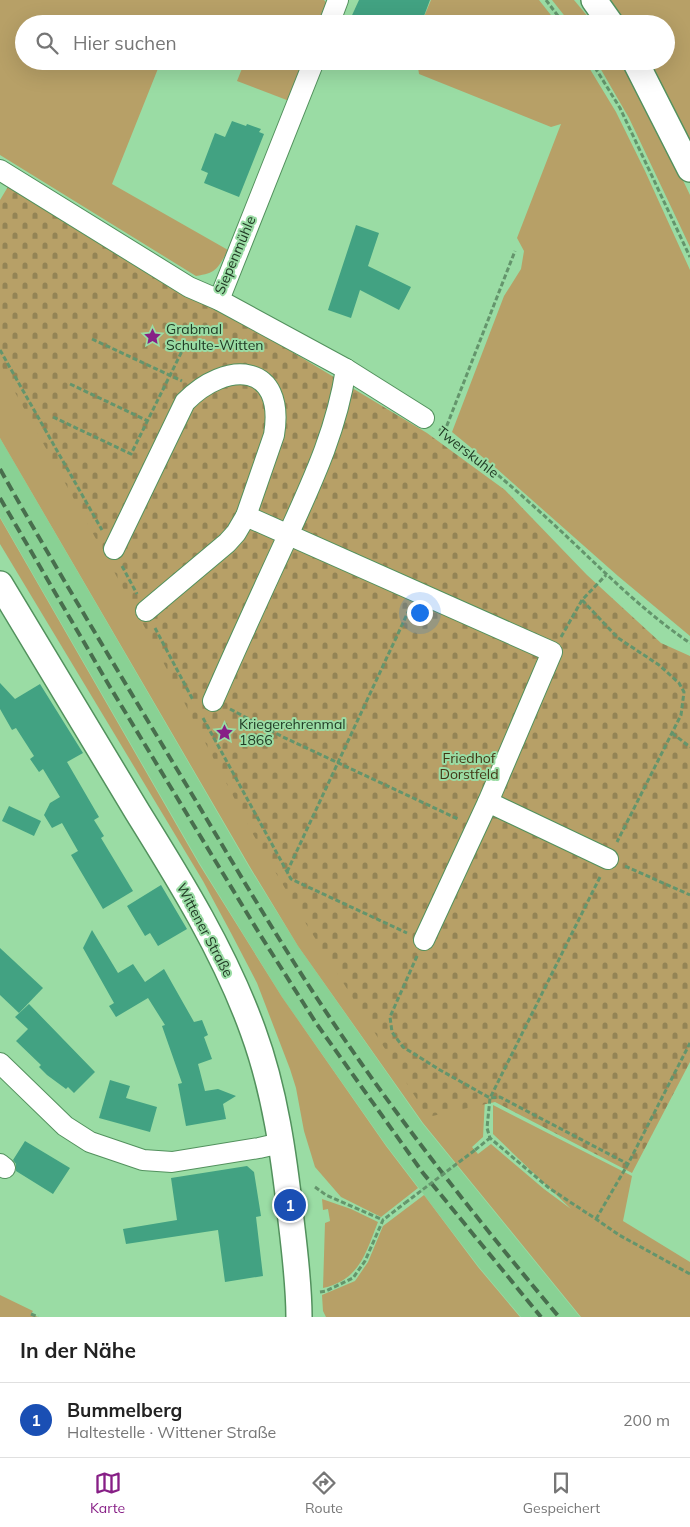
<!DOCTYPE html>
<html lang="de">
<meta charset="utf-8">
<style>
:root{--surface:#fff;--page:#f2f2f2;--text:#222;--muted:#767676;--line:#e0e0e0;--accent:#871f86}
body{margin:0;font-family:Mulish,sans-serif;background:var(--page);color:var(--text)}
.you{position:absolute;left:419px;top:612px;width:18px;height:18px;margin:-12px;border:4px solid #fff;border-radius:50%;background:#1a73e8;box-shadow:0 0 0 8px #1a73e833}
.badge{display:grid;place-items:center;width:32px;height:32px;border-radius:50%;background:var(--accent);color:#fff;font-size:16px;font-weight:700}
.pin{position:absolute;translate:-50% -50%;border:2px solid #fff;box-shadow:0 1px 5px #0006}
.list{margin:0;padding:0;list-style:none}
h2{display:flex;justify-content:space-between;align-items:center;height:65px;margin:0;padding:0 20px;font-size:21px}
h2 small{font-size:16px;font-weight:400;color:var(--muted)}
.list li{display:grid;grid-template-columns:32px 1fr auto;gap:15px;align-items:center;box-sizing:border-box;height:75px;padding:0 20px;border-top:1px solid var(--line)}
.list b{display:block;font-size:19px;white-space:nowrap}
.list p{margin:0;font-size:16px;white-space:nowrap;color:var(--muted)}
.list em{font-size:16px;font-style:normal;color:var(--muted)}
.icon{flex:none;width:28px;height:28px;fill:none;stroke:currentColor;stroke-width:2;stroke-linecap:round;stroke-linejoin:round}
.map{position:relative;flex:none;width:690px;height:1317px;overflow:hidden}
.search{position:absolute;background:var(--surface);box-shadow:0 5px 20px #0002;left:15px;right:15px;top:15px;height:55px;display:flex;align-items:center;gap:12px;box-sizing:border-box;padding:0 18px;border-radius:28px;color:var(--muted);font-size:19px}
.sheet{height:140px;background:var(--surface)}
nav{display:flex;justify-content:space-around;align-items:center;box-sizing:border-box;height:70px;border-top:1px solid var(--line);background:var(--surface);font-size:14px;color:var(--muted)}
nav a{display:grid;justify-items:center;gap:2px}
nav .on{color:var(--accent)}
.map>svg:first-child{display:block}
</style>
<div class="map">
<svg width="690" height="1317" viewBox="0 0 690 1317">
<defs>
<pattern id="cemetery-stones" width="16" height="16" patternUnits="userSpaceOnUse" patternTransform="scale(1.25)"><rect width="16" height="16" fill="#b7a067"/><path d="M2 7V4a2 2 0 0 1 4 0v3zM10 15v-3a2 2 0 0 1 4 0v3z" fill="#948455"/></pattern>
</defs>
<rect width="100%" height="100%" fill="#9adca4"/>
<path fill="#89d194" d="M0,438L249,867L298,946L422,1123L580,1317H521L479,1267L386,1145L282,997L200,864L0,517Z"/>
<g fill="#b7a067">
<path d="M0,0H324L330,7L323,24H24V61H161L112,184L228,250C218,268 217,273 196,276L0,155Z"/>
<path d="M431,0H539L558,24H421Z"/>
<path d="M552,0H574L594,24H571Z"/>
<path d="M611,0H690V145L647,61H666V24H625Z"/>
<path d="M245,61H308L292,102L237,81Z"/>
<path d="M417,61H585L616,112L645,171L690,270V636L618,576L497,469L452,432L504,296L521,269L524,251L517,238L561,124L551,127L419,74Z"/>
<path d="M596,61H620L657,126L690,195V247L629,118Z"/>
<path d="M0,356L485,1099L483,1137L472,1147L478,1154L491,1144L544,1189L571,1209L493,1134V1105L632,1176L623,1221L690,1262V1317H581L423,1123L298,946L250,867L0,438Z"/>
<path d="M0,518L199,864L282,997L386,1146L418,1188L381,1217L341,1197L315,1167L304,1131L296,1088L290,1069L257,983L231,933L203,881L0,544Z"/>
<path d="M424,1195L478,1267L520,1317H326L323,1311L322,1295L355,1281L368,1262L383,1226Z"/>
<path d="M322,1199L351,1209L378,1222C366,1252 360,1280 323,1288L325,1223L330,1221L328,1209L323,1210Z"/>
<path d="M0,1295L33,1311L31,1314L38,1317H0Z"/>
</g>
<path fill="url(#cemetery-stones)" d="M9,185L176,291L239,320L427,433L505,490L587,575L661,643L690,656V1062L632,1173L495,1102L428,1117L308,927L254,836L149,635L6,376L0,362V200Z"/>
<g fill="#42a282">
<path d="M359,0H430L421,24H348Z"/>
<path d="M232,121L246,126L247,124L261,129L259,132L264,134L239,197L204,183L208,173L201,170L215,133L225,137Z"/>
<path d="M356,225L379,233L368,266L411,287L399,310L360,290L351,318L328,310Z"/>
<path d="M0,683L15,699L40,684L83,753L67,762L99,817L94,820L104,836L101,838L133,891L103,909L71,855L78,851L62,823L52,828L44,815L50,803L60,797L43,769L39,772L30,759L34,756L16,728L12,730L0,709Z"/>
<path d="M9,806L41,821L34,836L2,821Z"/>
<path d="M161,885L187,929L158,946L150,933L145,936L127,906Z"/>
<path d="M92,930L118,973L133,964L145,982L164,969L194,1022L202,1020L208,1035L204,1037L212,1059L198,1064L205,1091L218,1089L236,1096L223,1104L226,1119L186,1126L178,1084L182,1083L162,1026L165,1025L148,998L116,1017L109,1006L114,1003L83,948Z"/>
<path d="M0,948L43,988L19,1013L0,995Z"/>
<path d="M29,1004L95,1072L74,1093L68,1087L66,1089L47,1075L39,1067L41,1065L16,1041L28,1029L15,1017Z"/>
<path d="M110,1080L130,1086L126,1098L157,1107L150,1132L99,1118Z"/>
<path d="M25,1141L70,1168L53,1194L16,1171V1164L13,1160Z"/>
<path d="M247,1166L254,1172L261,1216L256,1217L263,1276L225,1282L218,1230L126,1244L123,1229L177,1220L171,1178Z"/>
</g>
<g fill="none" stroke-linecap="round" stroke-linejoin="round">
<defs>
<g id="minor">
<path d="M329,24L338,0"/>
<path d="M0,170L189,287L219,300L346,369L424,418"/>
<path d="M219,300L314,61"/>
<path d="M114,549L185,402C226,360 286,362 274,435L246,516L552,652L488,802L424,940"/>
<path d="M146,611L227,543L236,533L246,516"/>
<path d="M213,701C236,648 260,596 284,544C310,486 336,434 346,369"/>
<path d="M488,802L608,859"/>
<path d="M0,1063L65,1126L90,1142L143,1160L172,1162L259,1148L281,1143"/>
<path d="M0,1164L5,1168"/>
</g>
<g id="major">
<path d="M594,0L611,24"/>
<path d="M635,61L690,169"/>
<path d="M0,584C46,660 92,737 138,813C181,882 225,953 253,1031C275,1091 284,1156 291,1220C295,1253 299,1285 299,1317"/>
</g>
</defs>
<use href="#minor" stroke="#52915d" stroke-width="22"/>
<use href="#major" stroke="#52915d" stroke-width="28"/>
<g stroke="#64956c" stroke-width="3" stroke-dasharray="5 2.5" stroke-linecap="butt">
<path d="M546,0L564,24"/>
<path d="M591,61L620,108L690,257"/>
<path d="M92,339L182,381"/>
<path d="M0,350L102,530"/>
<path d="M70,384L148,421"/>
<path d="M53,417L131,454L186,343"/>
<path d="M439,429C478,457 514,488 550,521C596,563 638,608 690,643"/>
<path d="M444,433L515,251"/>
<path d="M122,566L137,594"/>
<path d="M582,600L618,638L659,665L679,683L684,692L681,715L617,842"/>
<path d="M155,628L193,700"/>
<path d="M561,637L582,600L606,575"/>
<path d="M230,709L283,737L458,819"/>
<path d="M203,718L291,879L407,933"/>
<path d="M672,733L690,747"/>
<path d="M625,866L690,895"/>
<path d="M287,872L409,610"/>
<path d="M600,877L490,1098L487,1128L490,1138L549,1188L596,1219L619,1235L690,1274"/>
<path d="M417,956L390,1017L392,1032L403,1047L440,1070L490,1098L500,1097L628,1164"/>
<path d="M475,1150L490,1138"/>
<path d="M315,1187L326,1195L383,1220"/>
<path d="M596,1219L628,1164L690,1043"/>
<path d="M320,1292L326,1291L353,1278L365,1261L383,1220L405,1203"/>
<path d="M31,1314L38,1317"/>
</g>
<use href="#minor" stroke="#fff" stroke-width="20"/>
<use href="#major" stroke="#fff" stroke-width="25"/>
<g stroke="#486e4d" stroke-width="4" stroke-dasharray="10 5" stroke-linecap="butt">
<path d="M0,469C60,576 124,681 187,786C243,880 298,974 361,1063C423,1151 490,1235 559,1317"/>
<path d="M0,498L110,687L259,933L316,1023L423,1173L541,1317"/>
</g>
<path stroke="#64956c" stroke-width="3" stroke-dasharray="5 2.5" stroke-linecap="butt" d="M405,1203L475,1150"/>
</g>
<defs>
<symbol id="sight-bare" viewBox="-9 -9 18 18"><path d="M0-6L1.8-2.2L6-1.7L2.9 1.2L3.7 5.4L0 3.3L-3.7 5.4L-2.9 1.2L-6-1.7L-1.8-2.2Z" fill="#871f86" stroke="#9adca4" stroke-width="2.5" paint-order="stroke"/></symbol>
</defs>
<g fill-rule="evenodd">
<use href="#sight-bare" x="140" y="324" width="25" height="25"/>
<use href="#sight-bare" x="212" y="720" width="25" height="25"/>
</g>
<g text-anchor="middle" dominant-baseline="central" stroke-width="4" stroke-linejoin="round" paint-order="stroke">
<g font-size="14" fill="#213b25" stroke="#9adca4">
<text transform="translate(235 255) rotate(-67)">Siepenmühle</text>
<text transform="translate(468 452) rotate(38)">Twerskuhle</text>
<text transform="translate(205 930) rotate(62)">Wittener Straße</text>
</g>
<g font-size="14" fill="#213b25" stroke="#9adca4" text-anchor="start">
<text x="166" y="329">Grabmal<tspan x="166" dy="16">Schulte-Witten</tspan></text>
<text x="239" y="724">Kriegerehrenmal<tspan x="239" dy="16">1866</tspan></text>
</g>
<g font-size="14" fill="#433614" stroke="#9adca4">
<text x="469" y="758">Friedhof<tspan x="469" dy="16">Dorstfeld</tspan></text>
</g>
</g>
</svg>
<div class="you"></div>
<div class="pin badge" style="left:290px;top:1205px;background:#1a4fb4">1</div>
<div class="search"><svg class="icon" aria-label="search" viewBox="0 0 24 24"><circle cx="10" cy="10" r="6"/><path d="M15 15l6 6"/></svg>Hier suchen</div>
</div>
<section class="sheet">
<h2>In der Nähe<small></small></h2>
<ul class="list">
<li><span class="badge" style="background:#1a4fb4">1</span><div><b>Bummelberg</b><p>Haltestelle · Wittener Straße</p></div><em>200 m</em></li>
</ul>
</section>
<nav>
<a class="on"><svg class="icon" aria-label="map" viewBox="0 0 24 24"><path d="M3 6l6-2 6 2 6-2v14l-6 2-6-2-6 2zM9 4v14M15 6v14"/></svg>Karte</a>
<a><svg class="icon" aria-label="directions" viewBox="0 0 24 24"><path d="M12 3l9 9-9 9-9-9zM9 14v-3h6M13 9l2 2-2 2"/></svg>Route</a>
<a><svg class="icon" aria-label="saved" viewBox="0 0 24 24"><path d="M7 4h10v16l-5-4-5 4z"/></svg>Gespeichert</a>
</nav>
